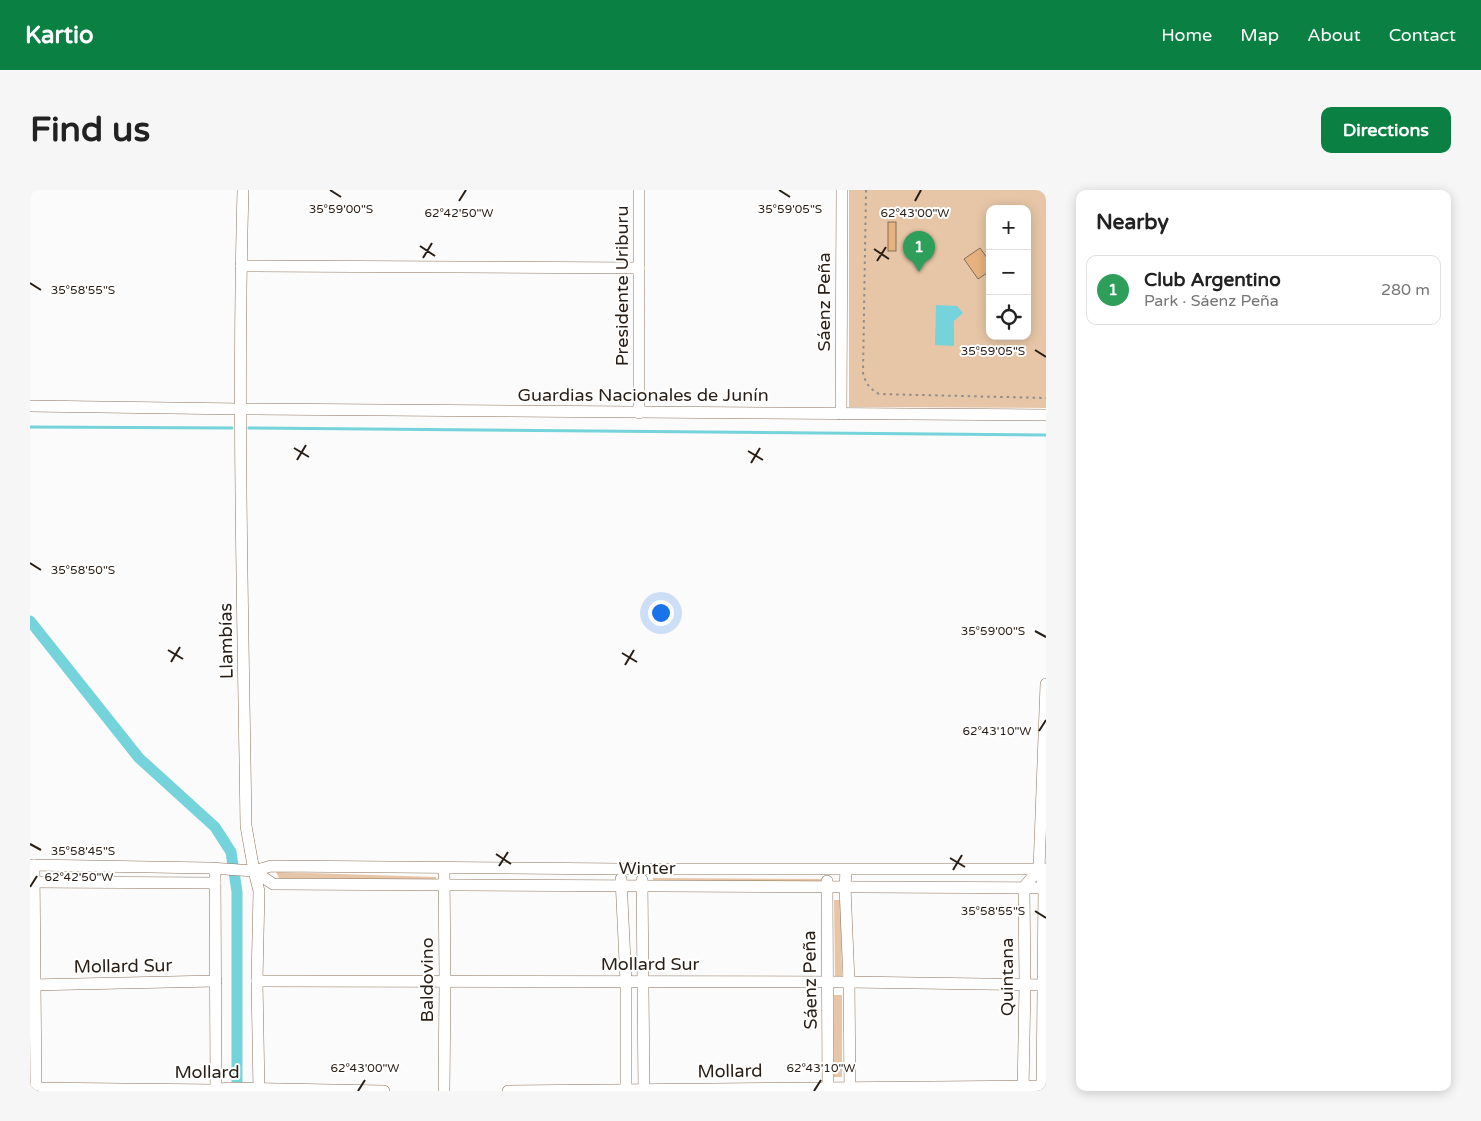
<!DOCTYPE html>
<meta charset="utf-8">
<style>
:root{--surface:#fff;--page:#f6f6f6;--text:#222;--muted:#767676;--line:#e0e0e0;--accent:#0b8043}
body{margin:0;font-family:"Varela Round",sans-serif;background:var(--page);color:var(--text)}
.controls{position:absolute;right:15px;top:15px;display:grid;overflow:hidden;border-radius:10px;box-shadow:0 2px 12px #0003}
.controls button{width:45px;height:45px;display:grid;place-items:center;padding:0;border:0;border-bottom:1px solid var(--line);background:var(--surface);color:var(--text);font:25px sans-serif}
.you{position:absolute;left:630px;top:422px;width:18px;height:18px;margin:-12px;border:4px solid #fff;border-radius:50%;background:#1a73e8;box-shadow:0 0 0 8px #1a73e833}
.badge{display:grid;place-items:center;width:32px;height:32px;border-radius:50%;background:var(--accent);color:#fff;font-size:16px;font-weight:700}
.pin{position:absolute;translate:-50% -41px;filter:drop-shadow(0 1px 2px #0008)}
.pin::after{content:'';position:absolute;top:26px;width:18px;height:15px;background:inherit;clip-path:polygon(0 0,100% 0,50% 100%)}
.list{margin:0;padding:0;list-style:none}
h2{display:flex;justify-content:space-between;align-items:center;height:65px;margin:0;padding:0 20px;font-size:21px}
h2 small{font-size:16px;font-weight:400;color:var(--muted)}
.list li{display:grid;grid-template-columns:32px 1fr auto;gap:15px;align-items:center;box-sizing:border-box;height:70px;margin:0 10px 10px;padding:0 10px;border:1px solid var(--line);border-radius:10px}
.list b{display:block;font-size:19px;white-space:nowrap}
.list p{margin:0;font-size:16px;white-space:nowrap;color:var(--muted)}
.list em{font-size:16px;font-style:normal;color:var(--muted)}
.icon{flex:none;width:28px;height:28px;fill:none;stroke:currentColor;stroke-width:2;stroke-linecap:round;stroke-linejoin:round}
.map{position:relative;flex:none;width:1016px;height:901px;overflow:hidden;border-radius:10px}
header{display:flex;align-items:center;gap:30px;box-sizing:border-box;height:70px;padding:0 25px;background:var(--accent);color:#fff}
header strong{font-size:24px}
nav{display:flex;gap:28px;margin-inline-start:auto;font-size:18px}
.intro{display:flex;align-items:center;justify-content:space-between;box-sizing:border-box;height:120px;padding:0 30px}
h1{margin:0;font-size:35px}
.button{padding:12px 22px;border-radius:10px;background:var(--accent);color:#fff;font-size:18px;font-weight:700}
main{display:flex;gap:30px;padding:0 30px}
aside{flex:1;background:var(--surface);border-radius:10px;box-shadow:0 2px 12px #0003}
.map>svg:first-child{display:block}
</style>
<header>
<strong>Kartio</strong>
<nav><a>Home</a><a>Map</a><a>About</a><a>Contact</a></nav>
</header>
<div class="intro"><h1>Find us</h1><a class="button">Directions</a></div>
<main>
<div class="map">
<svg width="1016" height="901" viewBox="0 0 1016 901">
<rect width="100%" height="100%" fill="#fbfbfb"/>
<g fill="#e7c6a7" fill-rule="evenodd">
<path d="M819,0H1016V218L819,217ZM960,19H997V146H960Z"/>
<path d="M246,682L406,687L407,694L250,690Z"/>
<path d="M623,688L791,689V697L623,696Z"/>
<path d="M804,710H811L812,786H805Z"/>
<rect x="804" y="805" width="8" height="82"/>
</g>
<path fill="#75d3db" d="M906,115L927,116L933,123L924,131V156L905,155Z"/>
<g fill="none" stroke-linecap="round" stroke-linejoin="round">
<g stroke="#75d3db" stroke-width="3">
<path d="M0,237L202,238"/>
<path d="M219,238L1015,245"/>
</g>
<path stroke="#75d3db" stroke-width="11" d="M0,431L109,568L185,637L201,662L207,702V901"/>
</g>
<g fill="#e6b27f" stroke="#856e57">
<rect x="858" y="32" width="8" height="29"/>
<path d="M950,58L960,72V81L948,89L934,69Z"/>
</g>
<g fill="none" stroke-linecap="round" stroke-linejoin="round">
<defs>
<g id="street">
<path d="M213,0C207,212 213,424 216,636L224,681L229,701L227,791L229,901"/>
<path d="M211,76L609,78"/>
<path d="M0,216L211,219L1016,225"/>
<path d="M609,223V0"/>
<path d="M811,224L812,0"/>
<path d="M0,675L180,678L224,681L241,676L592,679H1016"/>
<path d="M4,675L6,901"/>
<path d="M414,678L415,792L414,901"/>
<path d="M185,679L186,901"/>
<path d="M816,680L815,697L819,792L820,901"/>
<path d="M224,681L243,694L1014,698"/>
<path d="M591,689L596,792V901"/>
<path d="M612,690L614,901"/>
<path d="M797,691L798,901"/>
<path d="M0,692L185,693"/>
<path d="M227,791L819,792L1013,795"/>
<path d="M0,795L186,791"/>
<path d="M0,898L186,900L198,898L354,901"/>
<path d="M478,901L1012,896"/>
<path d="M993,901L995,795L994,697L1009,679"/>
<path d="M1012,901L1014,698L1009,679L1016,494"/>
</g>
</defs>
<use href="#street" stroke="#8b735c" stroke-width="12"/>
<path stroke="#928d88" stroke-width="2" stroke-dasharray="2.5 4" stroke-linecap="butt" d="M836,0L833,183C836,194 839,198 849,204L1016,208"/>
<use href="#street" stroke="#fff" stroke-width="11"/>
</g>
<path fill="none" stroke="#281e15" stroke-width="2" d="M300,0L311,7M749,0L760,7M429,11L436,0M885,11L891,0M390,56L405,66M844,59L859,69M393,68L402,53M847,71L856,57M0,93L11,100M1005,160L1016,167M264,258L279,267M718,261L733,270M267,270L276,255M721,273L730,258M0,373L11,380M1005,441L1016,447M138,460L153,469M592,463L607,472M141,472L150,457M595,475L604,460M1009,541L1016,530M0,654L11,660M466,664L481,674M920,668L935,677M469,676L478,662M923,680L932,665M0,697L7,686M1005,721L1016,728M328,901L335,890M784,901L791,890"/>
<g text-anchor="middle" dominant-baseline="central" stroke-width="4" stroke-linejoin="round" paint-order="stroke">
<g font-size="18" fill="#281e15" stroke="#fff">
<text transform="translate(592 96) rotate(-90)">Presidente Uriburu</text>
<text transform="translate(794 112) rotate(-90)">Sáenz Peña</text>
<text x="613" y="205">Guardias Nacionales de Junín</text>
<text transform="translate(196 451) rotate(-91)">Llambías</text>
<text x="617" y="678">Winter</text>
<text x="620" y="774">Mollard Sur</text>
<text transform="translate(93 776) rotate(-1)">Mollard Sur</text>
<text transform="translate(977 787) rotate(-90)">Quintana</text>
<text transform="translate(397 790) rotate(-90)">Baldovino</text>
<text transform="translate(780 790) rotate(-91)">Sáenz Peña</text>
<text transform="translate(700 881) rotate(-1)">Mollard</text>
<text x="177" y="882">Mollard</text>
</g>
</g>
<g font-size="12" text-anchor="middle" fill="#281e15" stroke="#fff" stroke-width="4" stroke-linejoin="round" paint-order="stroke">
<text x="311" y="23">35°59'00"S</text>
<text x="760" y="23">35°59'05"S</text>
<text x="429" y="27">62°42'50"W</text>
<text x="885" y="27">62°43'00"W</text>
<text x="53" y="104">35°58'55"S</text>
<text x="963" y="165">35°59'05"S</text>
<text x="53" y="384">35°58'50"S</text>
<text x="963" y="445">35°59'00"S</text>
<text x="967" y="545">62°43'10"W</text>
<text x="53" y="665">35°58'45"S</text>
<text x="49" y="691">62°42'50"W</text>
<text x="963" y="725">35°58'55"S</text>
<text x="335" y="882">62°43'00"W</text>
<text x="791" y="882">62°43'10"W</text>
</g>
</svg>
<div class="controls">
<button>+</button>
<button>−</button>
<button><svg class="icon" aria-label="locate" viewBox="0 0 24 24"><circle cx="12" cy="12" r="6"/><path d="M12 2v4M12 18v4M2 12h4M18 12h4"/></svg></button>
</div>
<div class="you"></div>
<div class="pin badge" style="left:889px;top:82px;background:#2e9e5b">1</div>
</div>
<aside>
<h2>Nearby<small></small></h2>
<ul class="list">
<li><span class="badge" style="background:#2e9e5b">1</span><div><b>Club Argentino</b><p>Park · Sáenz Peña</p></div><em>280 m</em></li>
</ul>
</aside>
</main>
